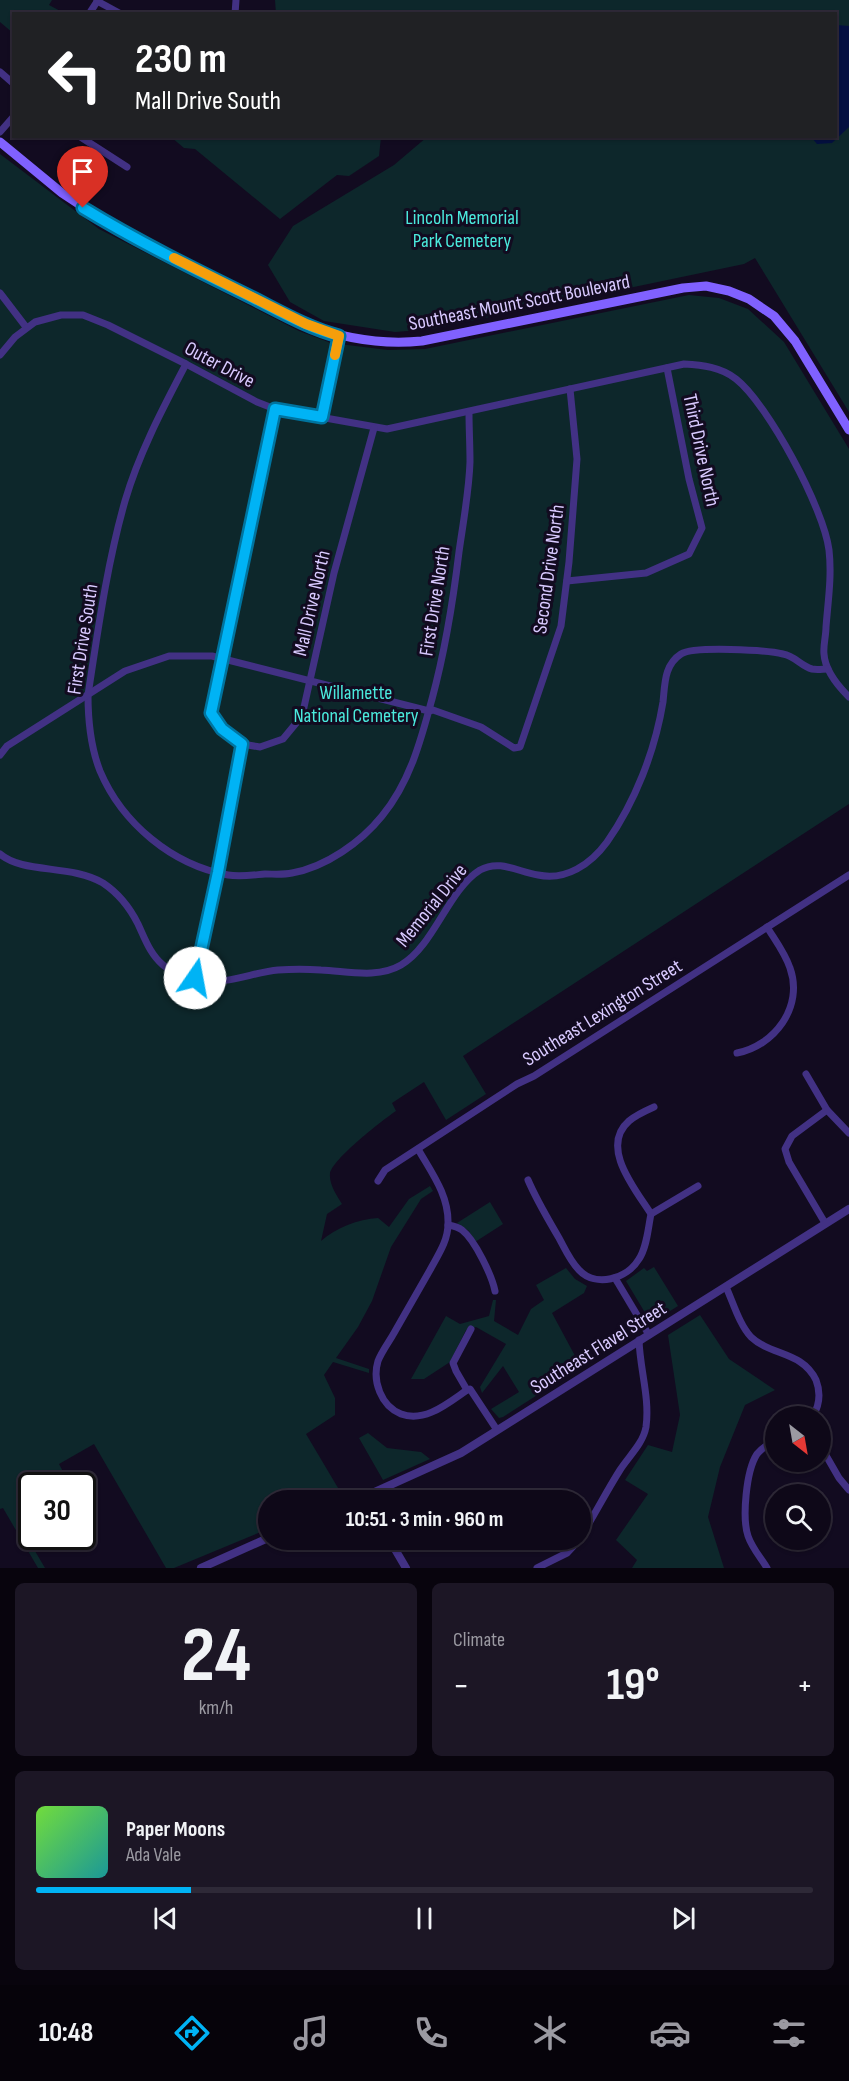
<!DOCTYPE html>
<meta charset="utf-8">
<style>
body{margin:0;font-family:"Sofia Sans Condensed",sans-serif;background:#1c1625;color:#f1f3f6;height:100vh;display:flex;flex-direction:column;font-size:22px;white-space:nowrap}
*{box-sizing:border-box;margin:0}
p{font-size:20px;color:#9b9aa2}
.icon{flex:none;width:33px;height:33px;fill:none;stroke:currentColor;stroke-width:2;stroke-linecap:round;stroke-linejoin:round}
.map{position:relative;height:1568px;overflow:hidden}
.panel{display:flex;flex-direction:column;gap:15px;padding:15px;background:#08040d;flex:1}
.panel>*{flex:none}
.guide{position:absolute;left:12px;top:12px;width:825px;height:126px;border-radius:0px;box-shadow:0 2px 4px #0004,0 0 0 2px #2e2937;background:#202124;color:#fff;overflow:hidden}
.needle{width:39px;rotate:149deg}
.controls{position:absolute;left:765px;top:1406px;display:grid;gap:12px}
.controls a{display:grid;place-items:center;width:66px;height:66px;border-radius:50%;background:#0e0818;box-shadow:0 2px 4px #0004,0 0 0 2px #2e2937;font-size:30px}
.speed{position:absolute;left:18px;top:1472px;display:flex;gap:12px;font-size:30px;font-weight:700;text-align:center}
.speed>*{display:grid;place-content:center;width:78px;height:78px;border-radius:50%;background:#0e0818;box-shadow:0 2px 4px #0004,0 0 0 2px #2e2937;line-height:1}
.speed .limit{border:3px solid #111;border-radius:9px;background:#fff;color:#111}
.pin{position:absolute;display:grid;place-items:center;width:51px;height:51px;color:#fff;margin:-62px -26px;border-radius:50% 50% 50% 0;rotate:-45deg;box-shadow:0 0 6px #0007}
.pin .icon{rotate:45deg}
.me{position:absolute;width:66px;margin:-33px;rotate:12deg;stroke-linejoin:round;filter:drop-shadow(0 0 4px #0008)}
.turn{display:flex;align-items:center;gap:21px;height:126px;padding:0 24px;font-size:27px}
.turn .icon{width:78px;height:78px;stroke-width:2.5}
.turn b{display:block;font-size:42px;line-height:51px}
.big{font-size:45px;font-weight:700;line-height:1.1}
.panel .card{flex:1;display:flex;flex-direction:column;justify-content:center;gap:9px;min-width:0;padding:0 21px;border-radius:9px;background:#1c1625}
.panel .dial{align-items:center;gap:0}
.dial b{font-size:78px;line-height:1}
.song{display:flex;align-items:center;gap:18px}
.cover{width:72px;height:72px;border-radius:9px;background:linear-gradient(135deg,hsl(100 70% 55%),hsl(180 70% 35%))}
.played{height:6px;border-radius:3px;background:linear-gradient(90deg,#00b3f5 20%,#2e2937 20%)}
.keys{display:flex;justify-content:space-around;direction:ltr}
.heat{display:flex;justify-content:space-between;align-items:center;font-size:33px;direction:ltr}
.panel .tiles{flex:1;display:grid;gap:15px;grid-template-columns:1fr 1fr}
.card:last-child{grid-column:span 2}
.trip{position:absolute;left:258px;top:1490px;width:333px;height:60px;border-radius:30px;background:#0e0818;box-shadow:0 2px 4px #0004,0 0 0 2px #2e2937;font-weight:700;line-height:60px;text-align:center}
.tabs{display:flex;height:96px;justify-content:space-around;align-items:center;background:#06030a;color:#9b9aa2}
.tabs .icon{width:42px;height:42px}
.tabs .current{color:#00b3f5}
.tabs b{font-size:27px;color:#f1f3f6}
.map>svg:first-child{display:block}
.green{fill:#0d272b}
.water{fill:#041040}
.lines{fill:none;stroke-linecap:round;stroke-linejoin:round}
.minor{stroke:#423184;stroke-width:7}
.tertiary{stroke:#423184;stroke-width:8}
.secondary{stroke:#8061ff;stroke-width:9}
.route-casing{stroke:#00749f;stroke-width:15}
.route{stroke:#00b3f5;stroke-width:10}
.slow{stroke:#f59e0b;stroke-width:10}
.labels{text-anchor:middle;stroke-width:6;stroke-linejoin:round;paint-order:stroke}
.park-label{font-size:20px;fill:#4beadd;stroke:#120b20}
.street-label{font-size:20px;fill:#d9caff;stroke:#120b20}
</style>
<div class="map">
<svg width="849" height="1568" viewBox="0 0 849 1568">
<rect width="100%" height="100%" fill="#120b20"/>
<g class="green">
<path d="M 0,0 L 52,0 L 49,5 L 64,13 L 14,14 L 13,33 L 0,22 Z"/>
<path d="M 275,0 L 849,0 L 849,412 L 755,258 L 744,264 L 432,329 L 395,332 L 324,321 L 290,302 L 268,265 L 293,226 L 394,165 L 427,137 L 836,136 L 836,14 L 276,14 Z"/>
<path d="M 171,137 L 381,137 L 379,156 L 349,176 L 337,175 L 280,219 L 195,149 L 184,148 Z"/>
<path d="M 0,154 L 99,229 L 299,331 L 331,343 L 388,350 L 425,349 L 689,295 L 719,298 L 748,309 L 784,342 L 849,449 L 849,804 L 463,1056 L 486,1094 L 446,1120 L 424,1082 L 392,1103 L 396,1111 C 384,1119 331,1160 330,1174 C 329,1184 337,1196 342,1204 L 327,1214 L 321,1241 C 336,1228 358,1219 378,1218 L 389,1227 L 409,1199 L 430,1186 L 433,1191 L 421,1199 L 391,1247 L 372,1301 L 358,1327 L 336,1358 L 369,1369 L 369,1373 L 333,1362 L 324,1375 L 335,1398 L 335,1415 L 306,1434 L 344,1498 L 338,1500 L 268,1500 L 268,1529 L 174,1568 L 166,1568 L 94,1444 L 59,1464 L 70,1485 L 32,1485 L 31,1523 L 22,1529 L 45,1568 L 38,1568 L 3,1508 L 0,1509 Z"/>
<path d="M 490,1202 L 503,1224 L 475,1242 L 469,1231 L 457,1223 Z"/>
<path d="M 654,1267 L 678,1306 L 654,1321 L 650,1321 L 626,1281 L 644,1268 L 647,1271 Z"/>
<path d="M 566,1268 L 575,1279 L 587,1286 L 584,1293 L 552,1313 L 581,1367 L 503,1417 L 499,1418 L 491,1409 L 519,1392 L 503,1366 L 482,1393 L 480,1387 L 506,1344 L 476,1327 L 466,1330 L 450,1362 L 424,1379 L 411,1379 L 446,1316 L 460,1324 L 489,1316 L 493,1300 L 496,1300 L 494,1321 L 518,1335 L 531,1309 L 544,1300 L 536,1285 Z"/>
<path d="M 700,1315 L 729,1359 L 775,1390 L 745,1405 L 720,1467 L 708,1517 L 724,1568 L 632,1568 L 637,1560 L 616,1540 L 648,1494 L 625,1480 L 648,1445 L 672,1452 L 680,1415 L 668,1335 Z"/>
<path d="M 368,1433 L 387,1448 L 421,1452 L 430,1459 L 383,1480 L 359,1438 Z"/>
</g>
<path class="water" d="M 836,25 L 849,26 L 849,127 L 832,143 L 817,144 L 811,137 L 836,136 Z"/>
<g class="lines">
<g class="minor">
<path d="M 97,1 L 121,14"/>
<path d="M 89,14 L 98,0"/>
<path d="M 235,14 L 236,0"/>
<path d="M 0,72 L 14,84"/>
<path d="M 0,132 L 14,116"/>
<path d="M 79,136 L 127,167"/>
<path d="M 0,293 L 26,327"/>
<path d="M 0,355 L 15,337 L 35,322 L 61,315 L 83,315 L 108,325 L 186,364 L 257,402 L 275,409 L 387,429 L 684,364 C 702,365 721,367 736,379 C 768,404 824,509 829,550 C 832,576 828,601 826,627 C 826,636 823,646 824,654 C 825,671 838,686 849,697"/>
<path d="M 186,364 C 163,408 139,453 125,501 C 107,564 98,630 88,695 C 88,718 91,748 100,771 C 122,823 172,865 228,875 C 240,877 253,875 265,874 C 274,874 283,875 292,873 C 326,867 361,842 382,816 C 410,782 421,740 432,699 C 445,651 453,602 459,552 C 463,523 469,492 470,462 C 470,445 469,429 469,412"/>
<path d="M 275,409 L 211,713 L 222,729 L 242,744 L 260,747 L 283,739 L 302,716 L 334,573 L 374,428"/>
<path d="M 322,418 L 340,335"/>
<path d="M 567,581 L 646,573 L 689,554 L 702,528 L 689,479 L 667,368"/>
<path d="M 0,755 L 7,746 L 125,671 L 169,656 L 212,656 L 429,711 L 433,710 L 481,727 L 514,748 L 520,747 L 561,626 L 569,562 L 577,459 L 570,389"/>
<path d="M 0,854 C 23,874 71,864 103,883 C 118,893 130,908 138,924 C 145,939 150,954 163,965 C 175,975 193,979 208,981 C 232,983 255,972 278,970 C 292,969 307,969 321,970 C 347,971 377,979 401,965 C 434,946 448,890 480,870 C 500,859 518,872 538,875 C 566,881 591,864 607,842 C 635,802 655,751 663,702 C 665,684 664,665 681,654 C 694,646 767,650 783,654 C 795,656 801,666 812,669 C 817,670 823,669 828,669"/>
<path d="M 195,978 L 218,872 L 242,744"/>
<path d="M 737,1053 C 774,1046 804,1007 790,968 C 785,953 775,940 767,927"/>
<path d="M 806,1074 L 827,1110 L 849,1133"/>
<path d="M 418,1149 C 431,1172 449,1195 448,1224 C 448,1241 438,1255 430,1270 C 418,1291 406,1312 394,1333 C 389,1342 382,1351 378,1361 C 372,1381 381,1406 401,1414 C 425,1423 448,1403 467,1390 L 470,1389 L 497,1430"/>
<path d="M 528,1180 C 537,1201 548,1219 559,1238 C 565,1249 570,1261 579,1270 C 596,1288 627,1279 639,1259 C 647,1247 648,1228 651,1214 C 636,1190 599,1147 629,1121 C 636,1115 645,1111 654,1107"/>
<path d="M 378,1181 L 385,1170 L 517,1084 L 534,1076 L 849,875"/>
<path d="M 651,1214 L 698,1186"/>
<path d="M 825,1223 L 789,1162 L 785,1149 L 792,1136 L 827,1110"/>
<path d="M 448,1225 C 454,1226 458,1227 462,1230 C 475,1240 492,1276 495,1291"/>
<path d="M 615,1278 L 649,1335"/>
<path d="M 726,1287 C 733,1302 739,1324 751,1337 C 771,1356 802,1351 816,1380 C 821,1393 820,1404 813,1416"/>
<path d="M 467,1390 L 456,1371 L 453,1363 L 471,1329"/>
<path d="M 820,1445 L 839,1478 L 849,1490"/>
<path d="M 580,1538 C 594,1516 606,1492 620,1470 C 628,1457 643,1444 646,1427 C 650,1398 640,1370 639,1340"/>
<path d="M 537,1568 L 567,1553 L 580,1539"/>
<path d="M 767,1568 C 761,1558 752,1548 748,1536 C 742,1518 746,1471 757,1454 C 762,1448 768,1444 776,1440"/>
</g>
<g class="tertiary">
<path d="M 357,1500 L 461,1453 L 849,1209"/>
<path d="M 389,1539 L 406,1568"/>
<path d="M 201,1568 L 268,1538"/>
</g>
<path class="secondary" d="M 0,142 L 62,193 L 103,220 L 134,238 L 306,324 C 344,339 381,345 422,341 L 683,288 L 706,286 L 729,291 L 749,299 L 774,316 L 795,341 L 849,430"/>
</g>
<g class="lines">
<g class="route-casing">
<path id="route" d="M 83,208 C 137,241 194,269 251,297 C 279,311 308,328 339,336 L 322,417 L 275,409 L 211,713 L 222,729 L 242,744 L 218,872 L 195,978"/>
</g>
<use href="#route" class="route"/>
<path class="slow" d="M 174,258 L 306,324 L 339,336 L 335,355"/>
</g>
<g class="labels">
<g class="park-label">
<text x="462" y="224">Lincoln Memorial<tspan x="462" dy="23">Park Cemetery</tspan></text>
<text x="356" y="699">Willamette<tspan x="356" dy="23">National Cemetery</tspan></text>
</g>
<g class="street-label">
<text transform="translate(519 302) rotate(-11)" y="7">Southeast Mount Scott Boulevard</text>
<text transform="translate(220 364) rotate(28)" y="7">Outer Drive</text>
<text transform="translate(702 450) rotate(78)" y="7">Third Drive North</text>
<text transform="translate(548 569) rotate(-82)" y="7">Second Drive North</text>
<text transform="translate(434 601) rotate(-81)" y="7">First Drive North</text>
<text transform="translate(311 603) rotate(-77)" y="7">Mall Drive North</text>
<text transform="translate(82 639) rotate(-81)" y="7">First Drive South</text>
<text transform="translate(431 905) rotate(-51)" y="7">Memorial Drive</text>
<text transform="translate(602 1012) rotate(-32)" y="7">Southeast Lexington Street</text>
<text transform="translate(598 1347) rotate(-32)" y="7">Southeast Flavel Street</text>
</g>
</g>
</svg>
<div class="controls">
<a><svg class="needle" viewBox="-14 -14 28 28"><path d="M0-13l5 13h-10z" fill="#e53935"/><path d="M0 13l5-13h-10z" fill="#9b9aa2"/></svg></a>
<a><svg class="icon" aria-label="search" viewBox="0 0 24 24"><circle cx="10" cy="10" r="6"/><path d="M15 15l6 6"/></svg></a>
</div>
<div class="speed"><div class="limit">30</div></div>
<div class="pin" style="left:83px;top:208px;background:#d93025"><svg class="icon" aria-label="arrive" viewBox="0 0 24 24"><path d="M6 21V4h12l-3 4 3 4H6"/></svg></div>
<svg class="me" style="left:195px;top:978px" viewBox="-20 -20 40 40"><circle r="19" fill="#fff"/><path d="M0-13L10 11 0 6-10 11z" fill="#00b3f5"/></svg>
<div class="trip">10:51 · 3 min · 960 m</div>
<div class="guide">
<div class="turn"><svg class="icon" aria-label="left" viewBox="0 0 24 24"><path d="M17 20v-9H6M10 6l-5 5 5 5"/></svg><div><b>230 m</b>Mall Drive South</div></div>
</div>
</div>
<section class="panel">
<div class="tiles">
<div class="card dial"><b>24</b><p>km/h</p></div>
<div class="card"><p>Climate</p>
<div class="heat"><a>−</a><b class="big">19°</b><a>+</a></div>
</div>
<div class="card">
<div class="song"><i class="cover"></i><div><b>Paper Moons</b><p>Ada Vale</p></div></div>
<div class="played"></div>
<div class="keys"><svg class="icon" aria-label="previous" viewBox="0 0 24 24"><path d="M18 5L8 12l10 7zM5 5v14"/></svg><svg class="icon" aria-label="pause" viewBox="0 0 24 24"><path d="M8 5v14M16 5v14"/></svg><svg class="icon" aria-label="next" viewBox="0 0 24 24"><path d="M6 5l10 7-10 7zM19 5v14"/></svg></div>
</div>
</div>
</section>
<nav class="tabs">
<b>10:48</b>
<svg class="icon current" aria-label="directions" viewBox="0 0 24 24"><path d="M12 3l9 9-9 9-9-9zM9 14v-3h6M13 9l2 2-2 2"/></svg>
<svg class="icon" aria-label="music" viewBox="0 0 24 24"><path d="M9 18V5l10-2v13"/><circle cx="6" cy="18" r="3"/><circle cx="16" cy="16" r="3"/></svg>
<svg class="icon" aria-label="phone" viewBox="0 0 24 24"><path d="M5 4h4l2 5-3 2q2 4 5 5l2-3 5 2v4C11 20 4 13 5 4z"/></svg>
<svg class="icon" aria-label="climate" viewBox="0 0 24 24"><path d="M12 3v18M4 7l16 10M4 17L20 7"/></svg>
<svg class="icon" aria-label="car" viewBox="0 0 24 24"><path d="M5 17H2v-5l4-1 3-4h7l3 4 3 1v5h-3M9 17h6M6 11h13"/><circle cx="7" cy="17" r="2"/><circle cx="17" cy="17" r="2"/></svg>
<svg class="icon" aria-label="filters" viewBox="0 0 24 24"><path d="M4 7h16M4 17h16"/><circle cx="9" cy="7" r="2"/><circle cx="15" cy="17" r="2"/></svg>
</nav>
